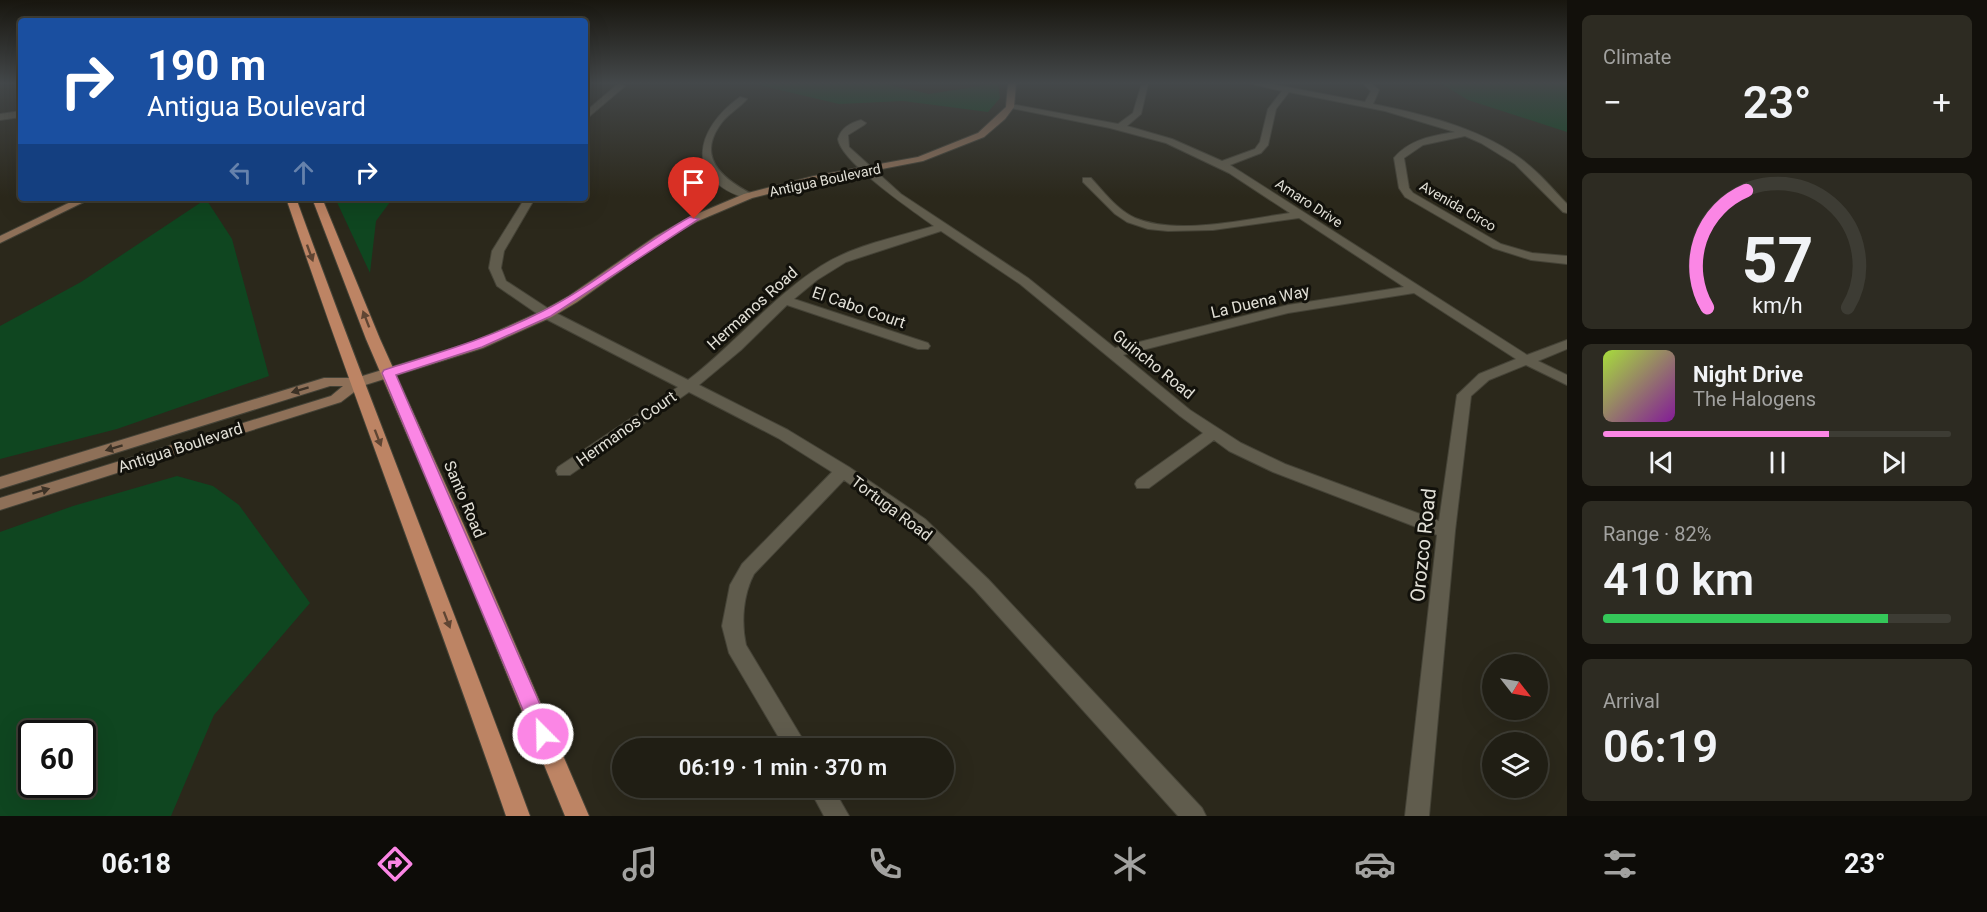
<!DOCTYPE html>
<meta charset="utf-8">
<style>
body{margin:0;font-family:Roboto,sans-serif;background:#2d2b22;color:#f1f3f6;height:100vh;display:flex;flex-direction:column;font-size:22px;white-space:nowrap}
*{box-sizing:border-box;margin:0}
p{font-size:20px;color:#a2a2a0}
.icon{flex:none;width:33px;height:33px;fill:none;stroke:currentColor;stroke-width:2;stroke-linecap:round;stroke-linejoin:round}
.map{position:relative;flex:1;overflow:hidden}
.panel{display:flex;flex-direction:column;gap:15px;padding:15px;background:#12100b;width:420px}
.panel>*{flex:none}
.guide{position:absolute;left:18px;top:18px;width:570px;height:183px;border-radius:6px;box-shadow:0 6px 24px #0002,0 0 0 2px #3d3c34;background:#1a4fa0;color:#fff;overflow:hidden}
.needle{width:39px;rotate:121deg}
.fabs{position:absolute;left:1482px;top:654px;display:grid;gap:12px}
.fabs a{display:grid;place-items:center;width:66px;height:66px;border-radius:50%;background:#201e14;box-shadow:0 6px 24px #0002,0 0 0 2px #3d3c34;font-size:30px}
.speed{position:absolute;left:18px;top:720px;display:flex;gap:12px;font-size:30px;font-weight:700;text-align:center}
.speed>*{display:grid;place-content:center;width:78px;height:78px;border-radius:50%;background:#201e14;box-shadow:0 6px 24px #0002,0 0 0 2px #3d3c34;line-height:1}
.speed .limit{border:3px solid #111;border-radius:9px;background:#fff;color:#111}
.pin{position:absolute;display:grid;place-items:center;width:51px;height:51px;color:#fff;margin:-62px -26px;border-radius:50% 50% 50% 0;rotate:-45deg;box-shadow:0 0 6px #0007}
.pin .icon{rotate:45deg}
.me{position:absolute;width:66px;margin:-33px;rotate:337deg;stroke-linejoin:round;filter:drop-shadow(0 0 4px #0008)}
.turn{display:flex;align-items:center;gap:21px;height:126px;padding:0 30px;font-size:27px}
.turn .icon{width:78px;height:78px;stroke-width:2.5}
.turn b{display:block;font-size:42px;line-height:51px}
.lanes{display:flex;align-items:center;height:57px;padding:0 30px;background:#0003;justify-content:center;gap:30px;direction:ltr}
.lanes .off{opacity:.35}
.big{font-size:45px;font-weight:600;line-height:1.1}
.panel .widget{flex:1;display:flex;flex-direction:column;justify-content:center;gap:9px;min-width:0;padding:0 21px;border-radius:9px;background:#2d2b22}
.panel .dial{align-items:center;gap:0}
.dial svg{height:156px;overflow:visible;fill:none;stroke:#3d3c34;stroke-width:7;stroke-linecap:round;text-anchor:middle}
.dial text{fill:#f1f3f6;stroke:none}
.song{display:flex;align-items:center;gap:18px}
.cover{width:72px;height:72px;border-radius:9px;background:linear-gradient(135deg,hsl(80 70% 55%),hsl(290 70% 35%))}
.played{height:6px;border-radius:3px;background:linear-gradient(90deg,#fb86e5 65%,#3d3c34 65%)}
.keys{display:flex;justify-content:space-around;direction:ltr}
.heat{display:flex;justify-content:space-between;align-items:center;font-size:33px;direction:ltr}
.charge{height:9px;border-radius:4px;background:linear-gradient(90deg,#34c759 82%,#3d3c34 0)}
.trip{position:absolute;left:612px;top:738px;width:342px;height:60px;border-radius:30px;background:#201e14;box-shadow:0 6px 24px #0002,0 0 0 2px #3d3c34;font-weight:600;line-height:60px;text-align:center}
.tabs{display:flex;height:96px;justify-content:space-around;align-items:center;background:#0d0c08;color:#a2a2a0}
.tabs .icon{width:42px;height:42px}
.tabs .current{color:#fb86e5}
.tabs b{font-size:27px;color:#f1f3f6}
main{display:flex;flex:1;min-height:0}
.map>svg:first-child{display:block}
.green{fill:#0f4620;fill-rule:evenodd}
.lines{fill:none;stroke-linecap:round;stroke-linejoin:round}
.street-casing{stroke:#454337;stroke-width:2}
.secondary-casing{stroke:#454337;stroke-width:2}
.primary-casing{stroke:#454337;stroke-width:2}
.street{fill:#605c4d;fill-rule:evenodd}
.secondary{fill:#8e7058;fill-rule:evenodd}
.primary{fill:#bd8464;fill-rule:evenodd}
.oneway{fill:#5f4533}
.oneway2{fill:#3d3226}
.route{fill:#fb86e5;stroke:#a35795;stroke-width:1.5}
.labels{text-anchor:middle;stroke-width:6;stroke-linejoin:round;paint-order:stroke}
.far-street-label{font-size:14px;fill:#e2e0d7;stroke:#12110b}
.street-label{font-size:16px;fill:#e2e0d7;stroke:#12110b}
.near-street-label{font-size:20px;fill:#e2e0d7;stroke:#12110b}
</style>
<main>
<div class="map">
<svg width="1567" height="816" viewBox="0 0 1567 816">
<rect width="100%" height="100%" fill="#2b281b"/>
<g class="green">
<path d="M 751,83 L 881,83 L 929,94 L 998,83 L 1000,98 L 988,112 L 903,101 L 839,104 Z"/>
<path d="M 1440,83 L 1567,83 L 1567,132 L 1468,100 Z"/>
<path d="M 335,198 L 393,198 L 376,221 L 370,273 Z"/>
<path d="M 206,199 L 232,239 L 269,376 L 117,429 L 0,459 L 0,326 L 81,282 Z"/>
<path d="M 177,476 L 213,486 L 239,505 L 310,603 L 214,715 L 171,816 L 0,816 L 0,532 L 73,506 ZM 32,734 L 82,734 L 82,784 L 32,784 Z"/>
</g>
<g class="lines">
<g class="street-casing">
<g id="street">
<path d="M 1248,83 L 1266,83 L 1365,102 L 1371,91 L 1362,83 L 1371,83 L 1379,90 L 1373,104 C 1422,114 1476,127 1517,156 C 1536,169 1551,187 1567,204 L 1567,213 L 1563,212 L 1515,164 L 1481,143 L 1465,136 L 1423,145 L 1404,158 L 1409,188 L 1413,193 L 1501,244 L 1532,253 L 1567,256 L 1567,264 L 1531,260 L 1493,248 L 1405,197 L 1399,188 L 1394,158 C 1410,139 1432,136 1455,132 L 1385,111 L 1289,92 L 1276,109 L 1268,145 L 1261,153 L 1230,165 L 1527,355 L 1567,340 L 1567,349 L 1538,361 L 1567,375 L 1567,385 L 1526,365 L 1489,380 L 1471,396 L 1455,531 L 1429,816 L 1405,816 L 1437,535 L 1273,472 L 1229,451 L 1214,440 L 1149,488 L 1137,488 L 1135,484 L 1137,480 L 1203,433 L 1180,416 L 1020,284 L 941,231 L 846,262 L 817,280 L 794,299 L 928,343 L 930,346 L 928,349 L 918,349 L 787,305 L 741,350 L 699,385 L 788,430 L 849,467 L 925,519 L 988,579 L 1202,808 L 1206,816 L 1178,816 L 974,589 L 913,529 L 844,480 L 754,574 C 743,595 741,622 746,645 L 808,748 L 785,748 L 729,653 L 722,626 L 730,585 L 742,564 L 832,472 L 778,438 L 689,392 L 570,475 L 558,475 L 556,471 L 558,467 L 678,387 L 542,317 L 497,286 L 489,268 L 492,251 L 525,198 L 535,198 L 504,251 L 501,268 L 506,281 L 552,311 L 688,380 C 734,345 772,297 821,266 C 854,245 897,237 934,226 C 913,211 841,162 838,139 C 841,128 850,123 861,120 L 866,123 L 864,125 L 848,135 L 849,147 L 901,194 L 1028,278 L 1115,348 L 1288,305 L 1404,287 L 1299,218 L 1213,230 L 1168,231 L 1148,229 L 1127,222 L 1115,214 L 1083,182 L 1083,178 L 1091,178 C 1104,192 1117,210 1135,218 C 1178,236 1246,219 1290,213 L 1229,173 L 1166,143 L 1110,128 L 1006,107 L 1010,104 L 1118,124 L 1133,113 L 1141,86 L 1148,84 L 1141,114 L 1127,126 L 1172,139 L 1222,161 L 1255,149 L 1260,142 L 1268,109 L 1282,91 ZM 1414,293 L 1516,359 L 1479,374 L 1457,395 L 1439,521 L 1285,464 L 1241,443 L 1190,410 L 1123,355 L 1288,313 Z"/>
<path d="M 618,84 L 625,86 L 585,120 L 585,112 Z"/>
<path d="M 740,97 L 747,99 C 740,107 730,113 723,121 C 695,156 721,178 752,194 L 752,198 L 748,199 C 684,180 694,130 740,97 Z"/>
<path d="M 21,111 L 21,117 L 0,120 L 0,114 Z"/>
<path d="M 809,788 L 833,788 L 849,816 L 824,816 Z"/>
</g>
</g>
<g class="secondary-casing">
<g id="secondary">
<path d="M 1008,83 L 1016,83 L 1014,107 L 1005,119 L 984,137 L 923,161 L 815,182 L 752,198 L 698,221 L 664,240 L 577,302 L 552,317 L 483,348 L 362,386 L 341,402 L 0,510 L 0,498 L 331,396 L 343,386 L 330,386 L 0,489 L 0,477 L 324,378 L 356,378 L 473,342 L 542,311 L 569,296 L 656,236 L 690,217 L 744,194 L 814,176 L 918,157 L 978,133 L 1006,107 Z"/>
<path d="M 79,198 L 92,198 L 0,243 L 0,236 Z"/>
</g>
</g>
<g class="primary-casing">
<g id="primary">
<path d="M 286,198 L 296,198 C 371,405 454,609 530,816 L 506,816 C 435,609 356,405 286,198 Z"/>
<path d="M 312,198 L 322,198 L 380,339 L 466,530 L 589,816 L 565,816 L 448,530 L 366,339 Z"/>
</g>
</g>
<use href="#street" class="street"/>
<use href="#secondary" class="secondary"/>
<use href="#primary" class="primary"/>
</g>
<defs><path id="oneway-solid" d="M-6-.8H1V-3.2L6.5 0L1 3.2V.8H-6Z" transform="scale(1.5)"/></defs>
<g class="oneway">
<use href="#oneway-solid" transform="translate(310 253) rotate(70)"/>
<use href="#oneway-solid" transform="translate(366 319) rotate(-111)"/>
<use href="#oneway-solid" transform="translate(378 438) rotate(69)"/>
<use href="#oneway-solid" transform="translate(447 620) rotate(69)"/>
</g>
<g class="oneway2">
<use href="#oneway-solid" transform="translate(300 390) rotate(163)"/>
<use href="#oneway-solid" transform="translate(114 448) rotate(163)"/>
<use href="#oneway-solid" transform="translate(41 491) rotate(-17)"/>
</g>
<linearGradient id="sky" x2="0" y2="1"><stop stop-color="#18160f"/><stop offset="0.42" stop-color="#44484a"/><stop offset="1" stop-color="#44484a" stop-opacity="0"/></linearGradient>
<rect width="1567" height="197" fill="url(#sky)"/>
<path class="route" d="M 690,217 L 699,219 L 551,316 L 482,347 L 396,375 L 553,734 L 550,740 L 543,743 L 536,740 L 533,734 L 382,373 L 384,370 C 438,353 493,337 543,311 C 595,285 639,245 690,217 Z"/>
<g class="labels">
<g class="far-street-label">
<text transform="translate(825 180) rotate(-12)" y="5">Antigua Boulevard</text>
<text transform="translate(1309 203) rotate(33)" y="5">Amaro Drive</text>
<text transform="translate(1458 206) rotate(30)" y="5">Avenida Circo</text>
</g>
<g class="street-label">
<text transform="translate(1260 301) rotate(-13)" y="6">La Duena Way</text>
<text transform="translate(859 307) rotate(19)" y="6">El Cabo Court</text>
<text transform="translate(752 308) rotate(-42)" y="6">Hermanos Road</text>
<text transform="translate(1154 364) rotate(39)" y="6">Guincho Road</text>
<text transform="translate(626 428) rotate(-35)" y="6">Hermanos Court</text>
<text transform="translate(180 447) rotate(-18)" y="6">Antigua Boulevard</text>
<text transform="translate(465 499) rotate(67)" y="6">Santo Road</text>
<text transform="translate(892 508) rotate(37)" y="6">Tortuga Road</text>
</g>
<g class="near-street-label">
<text transform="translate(1423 545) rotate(-84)" y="7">Orozco Road</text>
</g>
</g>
</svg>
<div class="fabs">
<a><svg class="needle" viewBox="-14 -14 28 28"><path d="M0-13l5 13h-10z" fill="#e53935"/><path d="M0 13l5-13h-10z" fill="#a2a2a0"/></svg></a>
<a><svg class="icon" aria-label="layers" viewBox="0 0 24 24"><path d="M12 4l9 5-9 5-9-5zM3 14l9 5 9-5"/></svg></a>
</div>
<div class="speed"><div class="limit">60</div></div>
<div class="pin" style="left:694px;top:219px;background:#d93025"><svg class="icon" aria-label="arrive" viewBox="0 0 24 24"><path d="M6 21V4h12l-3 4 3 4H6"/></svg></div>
<svg class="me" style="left:543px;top:734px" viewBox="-20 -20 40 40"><circle r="17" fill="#fb86e5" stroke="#fff" stroke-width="3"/><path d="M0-11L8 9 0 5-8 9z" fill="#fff"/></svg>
<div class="trip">06:19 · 1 min · 370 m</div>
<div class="guide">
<div class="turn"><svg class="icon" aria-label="right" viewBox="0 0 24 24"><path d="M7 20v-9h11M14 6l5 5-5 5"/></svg><div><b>190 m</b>Antigua Boulevard</div></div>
<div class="lanes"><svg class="icon off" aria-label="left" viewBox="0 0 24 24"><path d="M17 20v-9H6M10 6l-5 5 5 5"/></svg><svg class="icon off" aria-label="ahead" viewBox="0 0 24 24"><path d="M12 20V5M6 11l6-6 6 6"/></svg><svg class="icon" aria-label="right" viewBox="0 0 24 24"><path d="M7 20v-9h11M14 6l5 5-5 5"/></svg></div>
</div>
</div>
<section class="panel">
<div class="widget"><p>Climate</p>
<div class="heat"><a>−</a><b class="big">23°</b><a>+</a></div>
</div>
<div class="widget dial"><svg viewBox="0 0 100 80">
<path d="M14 69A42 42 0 1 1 86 69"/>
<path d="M14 69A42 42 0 0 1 34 9" stroke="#fb86e5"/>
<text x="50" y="56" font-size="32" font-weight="700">57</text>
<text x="50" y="72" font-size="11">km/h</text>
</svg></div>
<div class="widget">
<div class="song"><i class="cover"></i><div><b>Night Drive</b><p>The Halogens</p></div></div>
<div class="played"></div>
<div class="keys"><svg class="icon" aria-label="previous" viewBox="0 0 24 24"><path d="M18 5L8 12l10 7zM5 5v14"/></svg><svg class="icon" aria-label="pause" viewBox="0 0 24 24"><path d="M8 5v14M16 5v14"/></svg><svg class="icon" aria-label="next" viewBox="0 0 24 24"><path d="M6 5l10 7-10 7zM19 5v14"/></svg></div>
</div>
<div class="widget"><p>Range · 82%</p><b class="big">410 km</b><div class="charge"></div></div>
<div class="widget"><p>Arrival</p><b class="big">06:19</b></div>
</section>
</main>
<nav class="tabs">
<b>06:18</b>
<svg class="icon current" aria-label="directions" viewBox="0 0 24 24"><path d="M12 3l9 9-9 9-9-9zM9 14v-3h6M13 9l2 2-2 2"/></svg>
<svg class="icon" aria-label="music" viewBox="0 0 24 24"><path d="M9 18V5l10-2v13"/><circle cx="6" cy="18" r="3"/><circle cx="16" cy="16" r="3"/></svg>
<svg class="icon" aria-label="phone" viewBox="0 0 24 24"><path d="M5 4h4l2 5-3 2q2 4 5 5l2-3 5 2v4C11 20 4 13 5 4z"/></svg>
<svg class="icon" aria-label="climate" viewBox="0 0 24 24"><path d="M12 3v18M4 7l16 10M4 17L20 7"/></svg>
<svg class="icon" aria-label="car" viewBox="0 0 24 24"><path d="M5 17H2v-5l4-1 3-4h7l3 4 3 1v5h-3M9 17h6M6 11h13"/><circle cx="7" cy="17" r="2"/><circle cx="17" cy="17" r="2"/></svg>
<svg class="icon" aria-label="filters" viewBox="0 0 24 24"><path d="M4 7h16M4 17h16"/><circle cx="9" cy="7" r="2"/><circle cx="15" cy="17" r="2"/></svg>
<b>23°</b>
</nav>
